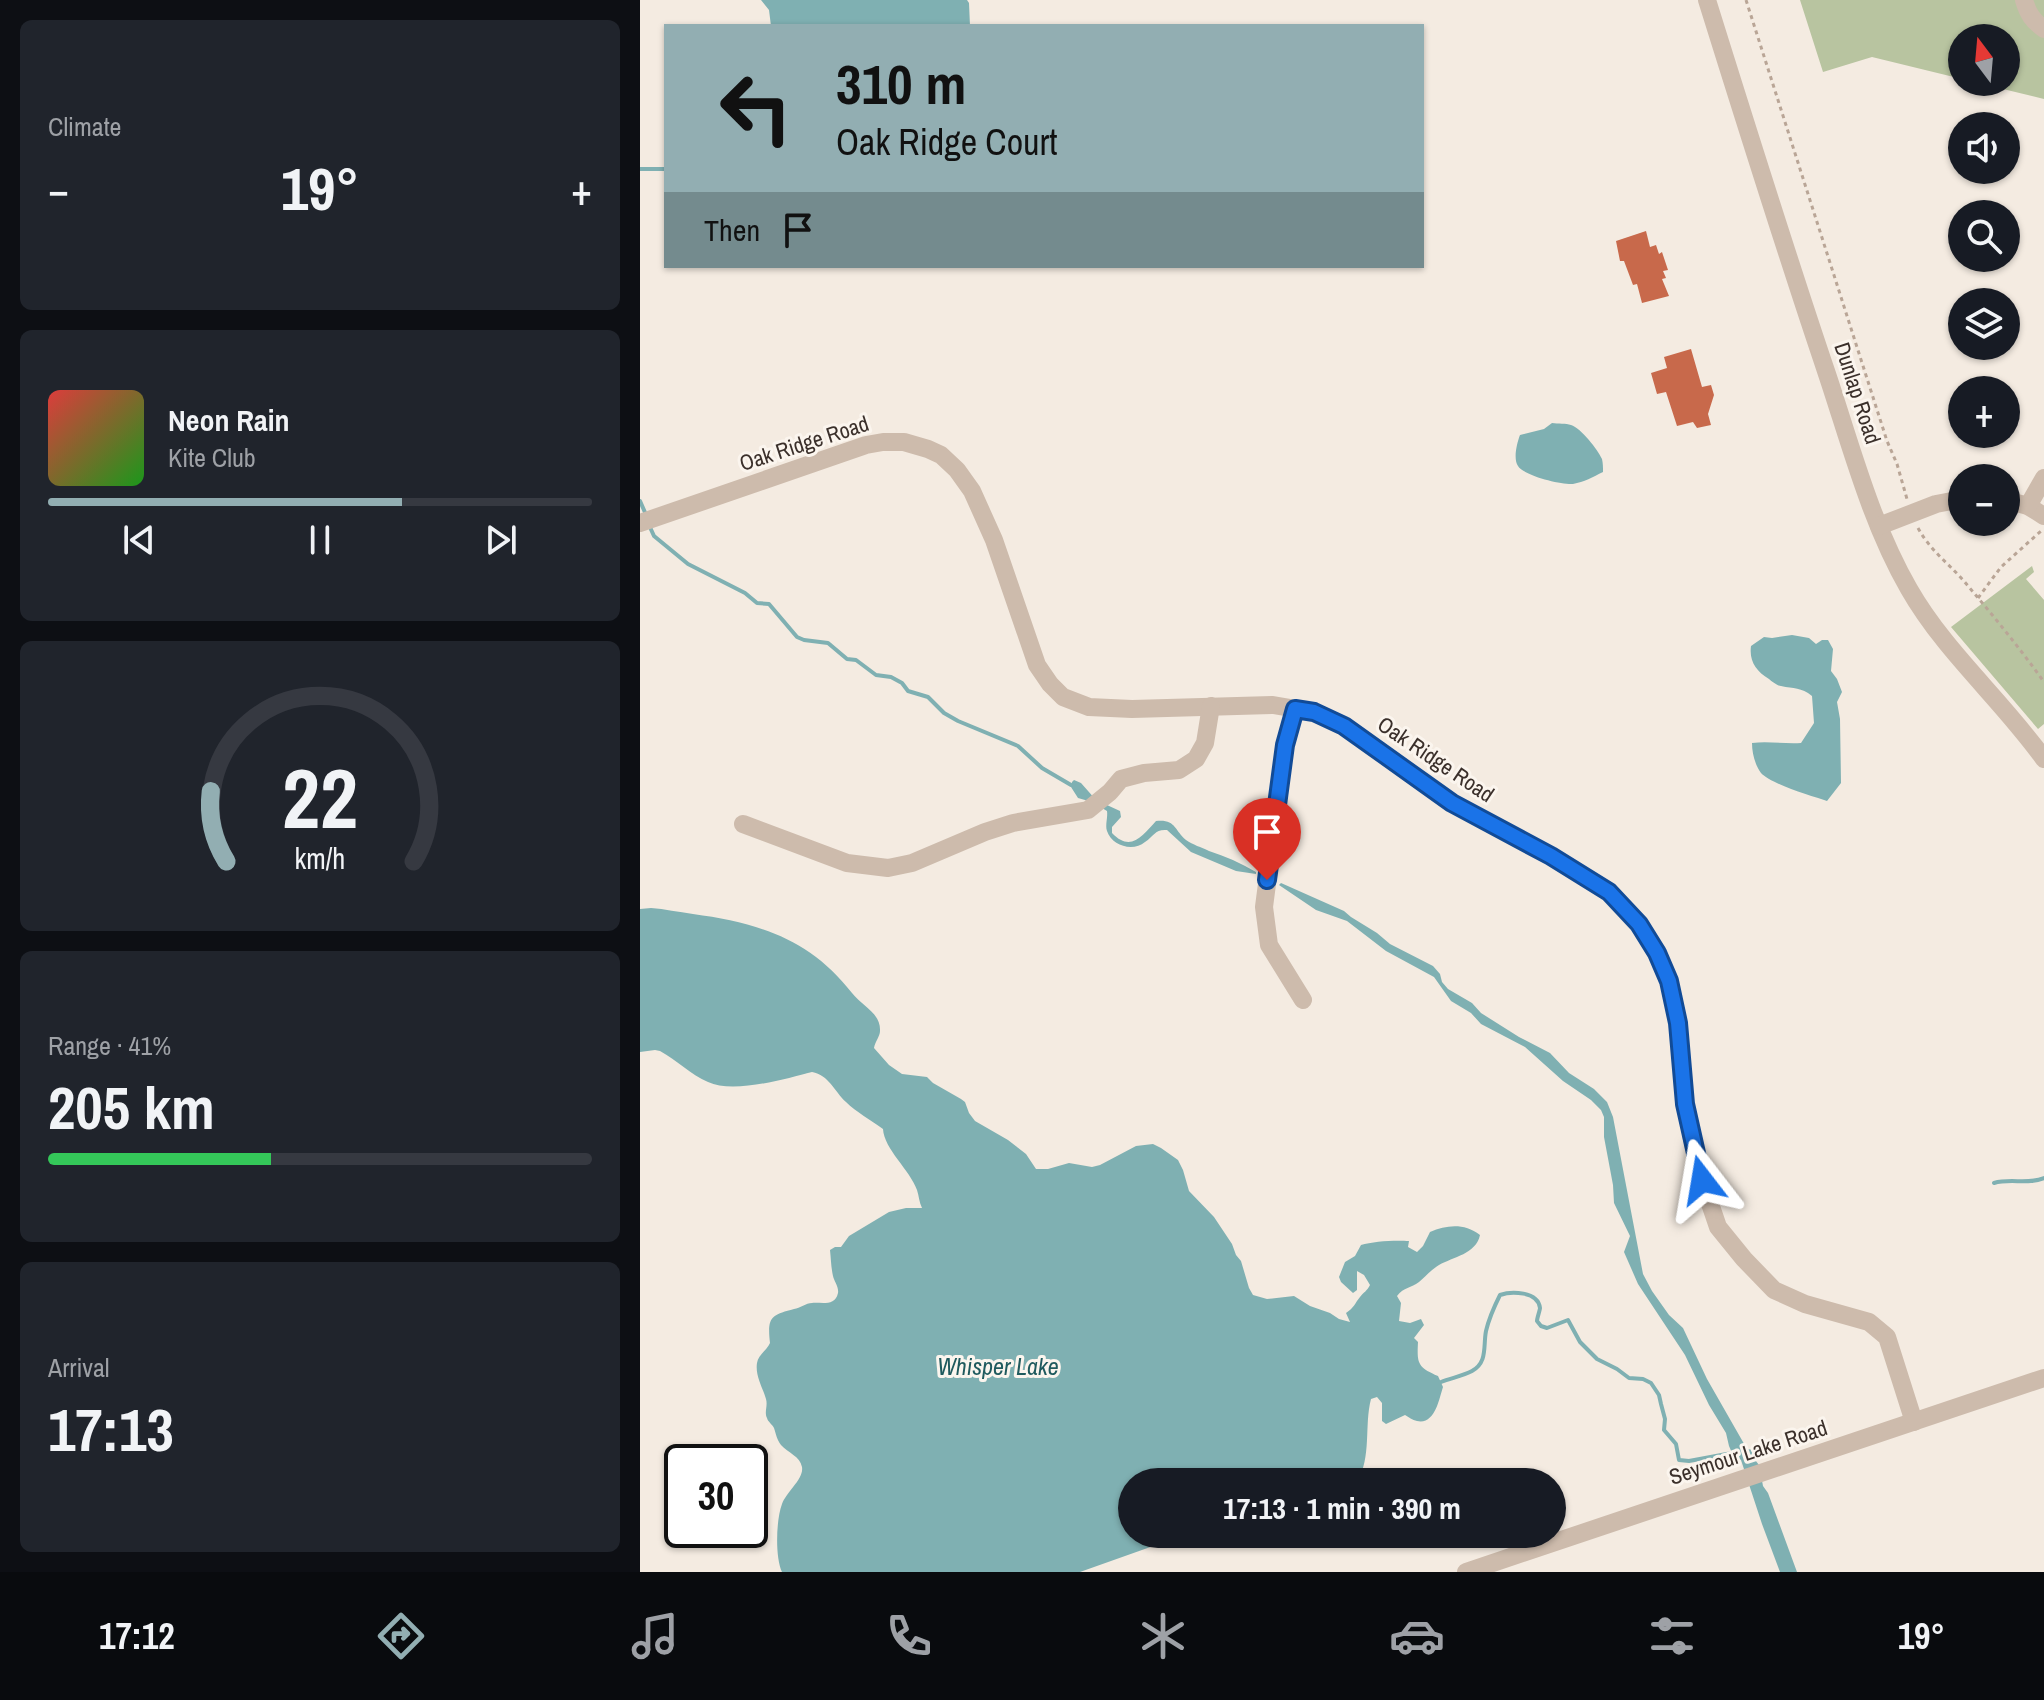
<!DOCTYPE html>
<meta charset="utf-8">
<style>
body{margin:0;font-family:"Archivo Narrow",sans-serif;background:#20242c;color:#f1f3f6;height:100vh;display:flex;flex-direction:column;font-size:30px;white-space:nowrap}
*{box-sizing:border-box;margin:0}
p{font-size:26px;color:#9ea1a6}
.icon{flex:none;width:44px;height:44px;fill:none;stroke:currentColor;stroke-width:2;stroke-linecap:round;stroke-linejoin:round}
.map{position:relative;flex:1;overflow:hidden}
.details{display:flex;flex-direction:column;gap:20px;padding:20px;background:#0d0f14;width:640px}
.details>*{flex:none}
.top-card{position:absolute;left:24px;top:24px;width:760px;height:244px;border-radius:0px;box-shadow:0 2px 6px #0004;background:#92aeb2;color:#111;overflow:hidden}
.needle{width:52px;rotate:344deg}
.tools{position:absolute;left:1308px;top:24px;display:grid;gap:16px}
.tools a{display:grid;place-items:center;width:72px;height:72px;border-radius:50%;background:#171b24;box-shadow:0 2px 6px #0004;font-size:40px}
.speed{position:absolute;left:24px;top:1444px;display:flex;gap:16px;font-size:40px;font-weight:700;text-align:center}
.speed>*{display:grid;place-content:center;width:104px;height:104px;border-radius:50%;background:#171b24;box-shadow:0 2px 6px #0004;line-height:1}
.speed .limit{border:4px solid #111;border-radius:12px;background:#fff;color:#111}
.pin{position:absolute;display:grid;place-items:center;width:68px;height:68px;color:#fff;margin:-82px -34px;border-radius:50% 50% 50% 0;rotate:-45deg;box-shadow:0 0 8px #0007}
.pin .icon{rotate:45deg}
.me{position:absolute;width:88px;margin:-44px;rotate:346deg;stroke-linejoin:round;filter:drop-shadow(0 0 6px #0008)}
.turn{display:flex;align-items:center;gap:28px;height:168px;padding:0 40px;font-size:36px}
.turn .icon{width:104px;height:104px;stroke-width:2.5}
.turn b{display:block;font-size:56px;line-height:68px}
.then{display:flex;align-items:center;height:76px;padding:0 40px;background:#0003;gap:16px;font-size:30px}
.big{font-size:60px;font-weight:700;line-height:1.1}
.details .widget{flex:1;display:flex;flex-direction:column;justify-content:center;gap:12px;min-width:0;padding:0 28px;border-radius:12px;background:#20242c}
.details .dial{align-items:center;gap:0}
.dial svg{height:208px;overflow:visible;fill:none;stroke:#363941;stroke-width:7;stroke-linecap:round;text-anchor:middle}
.dial text{fill:#f1f3f6;stroke:none}
.song{display:flex;align-items:center;gap:24px}
.cover{width:96px;height:96px;border-radius:12px;background:linear-gradient(135deg,hsl(0 70% 55%),hsl(120 70% 35%))}
.played{height:8px;border-radius:4px;background:linear-gradient(90deg,#92aeb2 65%,#363941 65%)}
.keys{display:flex;justify-content:space-around;direction:ltr}
.heat{display:flex;justify-content:space-between;align-items:center;font-size:44px;direction:ltr}
.charge{height:12px;border-radius:6px;background:linear-gradient(90deg,#34c759 41%,#363941 0)}
.trip{position:absolute;left:478px;top:1468px;width:448px;height:80px;border-radius:40px;background:#171b24;box-shadow:0 2px 6px #0004;font-weight:700;line-height:80px;text-align:center}
.menu{display:flex;height:128px;justify-content:space-around;align-items:center;background:#090b0e;color:#9ea1a6}
.menu .icon{width:56px;height:56px}
.menu .current{color:#92aeb2}
.menu b{font-size:36px;color:#f1f3f6}
main{display:flex;flex:1;min-height:0}
.map>svg:first-child{display:block}
.green{fill:#b8c4a0}
.water{fill:#7fb0b2}
.lines{fill:none;stroke-linecap:round;stroke-linejoin:round}
.stream{stroke:#7fb0b2;stroke-width:4}
.building{fill:#c8694b}
.path{stroke:#b9a596;stroke-width:3;stroke-dasharray:4 4;stroke-linecap:butt}
.minor{stroke:#cdbbac;stroke-width:18}
.route-casing{stroke:#114b97;stroke-width:20}
.route{stroke:#1a73e8;stroke-width:14}
.labels{text-anchor:middle;stroke-width:6;stroke-linejoin:round;paint-order:stroke}
.street-label{font-size:22px;fill:#3b302b;stroke:#fbf5ee}
.water-label{font-size:24px;font-style:italic;fill:#1f5a5e;stroke:#fbf5ee}
</style>
<main>
<section class="details">
<div class="widget"><p>Climate</p>
<div class="heat"><a>−</a><b class="big">19°</b><a>+</a></div>
</div>
<div class="widget">
<div class="song"><i class="cover"></i><div><b>Neon Rain</b><p>Kite Club</p></div></div>
<div class="played"></div>
<div class="keys"><svg class="icon" aria-label="previous" viewBox="0 0 24 24"><path d="M18 5L8 12l10 7zM5 5v14"/></svg><svg class="icon" aria-label="pause" viewBox="0 0 24 24"><path d="M8 5v14M16 5v14"/></svg><svg class="icon" aria-label="next" viewBox="0 0 24 24"><path d="M6 5l10 7-10 7zM19 5v14"/></svg></div>
</div>
<div class="widget dial"><svg viewBox="0 0 100 80">
<path d="M14 69A42 42 0 1 1 86 69"/>
<path d="M14 69A42 42 0 0 1 8 42" stroke="#92aeb2"/>
<text x="50" y="56" font-size="32" font-weight="700">22</text>
<text x="50" y="72" font-size="11">km/h</text>
</svg></div>
<div class="widget"><p>Range · 41%</p><b class="big">205 km</b><div class="charge"></div></div>
<div class="widget"><p>Arrival</p><b class="big">17:13</b></div>
</section>
<div class="map">
<svg width="1404" height="1572" viewBox="0 0 1404 1572">
<rect width="100%" height="100%" fill="#f4ebe1"/>
<g class="green">
<path d="M 1160,0 L 1404,0 L 1404,99 L 1334,82 L 1366,82 L 1366,38 L 1322,38 L 1322,79 L 1232,57 L 1183,72 Z"/>
<path d="M 1392,566 L 1394,572 L 1386,579 L 1404,600 L 1404,724 L 1398,729 L 1311,627 Z"/>
</g>
<g class="water">
<path d="M 121,0 L 327,0 L 329,3 L 330,26 L 131,26 L 129,10 Z"/>
<path d="M 912,423 C 918,424 926,423 931,425 C 941,428 958,450 962,459 C 963,463 963,468 963,472 C 953,477 944,482 933,484 C 922,485 884,476 878,466 C 873,459 877,443 880,435 L 904,429 Z"/>
<path d="M 1152,635 L 1169,638 L 1176,644 L 1182,640 L 1188,640 L 1193,649 L 1191,671 L 1197,679 L 1202,692 L 1197,702 L 1200,719 L 1201,783 L 1187,801 C 1172,796 1131,784 1121,773 C 1115,765 1112,753 1112,743 C 1128,741 1144,744 1161,743 L 1174,723 L 1172,696 C 1161,687 1154,689 1141,686 C 1138,686 1131,681 1129,679 C 1116,671 1109,661 1111,646 L 1124,637 L 1132,638 Z"/>
<path d="M 434,780 L 441,783 L 456,800 L 480,811 L 481,817 L 472,827 L 472,833 C 491,853 503,835 516,821 C 536,819 534,830 546,840 C 553,845 561,847 569,851 C 585,856 601,863 616,872 L 616,874 L 596,871 L 551,852 L 527,830 C 515,829 514,836 505,842 C 493,852 472,846 467,831 C 465,825 468,817 467,811 L 452,802 L 438,798 L 431,787 L 432,782 Z"/>
<path d="M 641,883 L 704,911 L 711,917 L 737,933 L 750,944 L 793,966 L 800,974 L 802,982 L 808,989 L 832,1003 L 841,1013 L 879,1037 L 910,1053 L 929,1073 L 954,1089 L 967,1102 L 973,1117 L 1003,1274 L 1012,1291 L 1029,1315 L 1043,1328 L 1067,1379 L 1107,1449 L 1114,1450 L 1115,1453 L 1112,1456 L 1119,1465 L 1123,1486 L 1128,1493 L 1157,1572 L 1140,1572 L 1122,1524 L 1101,1460 L 1092,1453 L 1089,1446 L 1086,1433 L 1069,1405 L 1045,1355 L 998,1284 L 984,1252 L 990,1236 L 974,1203 L 973,1185 L 964,1137 L 964,1117 L 961,1110 L 951,1100 L 923,1081 L 885,1047 L 841,1024 L 831,1013 L 811,1001 L 794,977 L 746,951 L 707,921 L 676,910 L 639,885 Z"/>
<path d="M 11,908 C 25,909 38,912 53,914 C 119,923 170,939 212,993 C 222,1006 241,1013 240,1031 C 240,1036 235,1042 234,1048 L 249,1065 L 262,1074 L 287,1077 L 293,1083 L 321,1099 L 325,1102 L 329,1113 L 335,1121 L 368,1140 L 386,1154 L 396,1169 L 408,1169 L 429,1163 L 452,1167 L 460,1165 L 496,1146 L 513,1144 L 521,1148 L 538,1160 L 543,1170 L 549,1191 L 574,1217 L 592,1244 L 596,1255 L 601,1261 L 609,1288 L 613,1295 L 627,1299 L 654,1296 L 670,1306 L 690,1313 L 699,1319 L 710,1322 L 706,1313 C 714,1308 715,1303 720,1297 C 724,1292 727,1291 730,1285 L 724,1275 L 717,1271 L 717,1290 L 713,1293 L 701,1282 L 699,1277 L 705,1262 L 715,1256 L 721,1245 C 733,1241 756,1240 769,1241 L 768,1247 L 777,1252 L 783,1246 L 790,1232 C 807,1225 824,1223 840,1235 C 836,1254 813,1257 799,1265 C 792,1269 785,1277 779,1282 C 771,1288 764,1287 757,1296 L 761,1303 L 759,1321 L 770,1323 L 781,1319 L 784,1325 L 774,1338 L 778,1342 C 777,1363 777,1367 798,1376 L 803,1387 C 799,1399 795,1425 777,1421 C 772,1420 769,1417 765,1415 L 746,1424 L 742,1421 L 742,1403 L 737,1397 L 731,1399 C 724,1426 732,1457 717,1482 L 492,1482 L 492,1534 L 547,1534 L 440,1572 L 142,1572 C 135,1557 136,1520 142,1504 C 146,1492 164,1479 162,1467 C 160,1456 148,1453 141,1445 C 137,1440 136,1434 134,1428 C 132,1424 128,1422 127,1418 C 124,1412 128,1406 126,1399 C 123,1388 115,1376 117,1363 C 118,1355 127,1350 130,1343 C 127,1317 131,1315 154,1309 C 160,1308 166,1303 172,1303 C 181,1302 195,1307 198,1293 C 199,1287 194,1281 193,1276 C 191,1267 191,1259 190,1250 L 195,1247 L 201,1247 L 209,1236 L 249,1212 L 266,1208 L 282,1208 C 279,1202 279,1196 277,1190 C 270,1170 244,1149 243,1129 C 231,1120 216,1112 206,1102 C 194,1091 189,1075 172,1072 C 145,1079 93,1094 68,1082 C 51,1075 37,1060 20,1051 L 15,1050 L 0,1052 L 0,909 Z"/>
</g>
<g class="lines">
<g class="stream">
<path d="M 0,169 L 26,169"/>
<path d="M 0,501 L 7,517"/>
<path d="M 9,525 L 14,536 L 48,564 L 105,593 L 117,603 L 129,604 L 157,637 L 164,640 L 188,643 L 207,659 L 216,660 L 236,675 L 251,677 L 262,683 L 268,691 L 288,697 L 304,713 L 318,721 L 378,746 L 402,768 L 431,785"/>
<path d="M 1354,1183 C 1371,1178 1388,1185 1404,1178"/>
<path d="M 801,1382 C 811,1378 823,1376 832,1371 C 848,1362 843,1346 846,1331 C 849,1318 854,1307 860,1295 C 871,1291 898,1291 900,1308 C 900,1310 897,1318 897,1321 L 901,1326 L 907,1328 L 928,1320 L 940,1342 L 957,1359 L 977,1369 L 989,1378 L 1003,1379 L 1011,1383 L 1019,1395 L 1021,1404 L 1025,1419 L 1024,1430 L 1036,1444 L 1039,1460 L 1049,1461 L 1092,1453"/>
</g>
</g>
<g class="building">
<path d="M 1006,231 L 1010,247 L 1016,245 L 1019,254 L 1022,252 L 1028,270 L 1023,271 L 1026,278 L 1022,279 L 1029,296 L 1002,303 L 997,284 L 993,285 L 984,261 L 980,261 L 976,241 Z"/>
<path d="M 1051,349 L 1062,387 L 1071,385 L 1074,395 L 1068,414 L 1071,425 L 1057,428 L 1053,422 L 1037,426 L 1026,392 L 1017,394 L 1011,373 L 1027,368 L 1024,357 Z"/>
</g>
<g class="lines">
<g class="path">
<path d="M 1106,0 L 1247,441 L 1257,464 L 1267,499"/>
<path d="M 1278,528 C 1290,550 1307,562 1323,580 C 1351,613 1379,647 1404,682"/>
<path d="M 1338,598 L 1361,567 L 1401,531"/>
</g>
<g class="minor">
<path d="M 1067,0 C 1106,125 1145,250 1187,374 C 1211,446 1231,523 1269,589 C 1305,652 1362,700 1404,759"/>
<path d="M 1384,0 C 1388,14 1393,21 1404,29"/>
<path d="M 1366,500 L 1388,506 L 1404,516"/>
<path d="M 1388,506 L 1404,478"/>
<path d="M 0,523 L 226,445 L 243,442 L 264,442 L 288,449 L 301,455 L 317,470 L 332,491 L 354,540 L 397,665 L 410,684 L 423,697 L 449,707 L 492,709 L 633,705 L 674,712 L 704,726 L 812,803 L 911,856 L 969,892 L 999,924 L 1017,953 L 1029,981 L 1038,1023 L 1045,1104 L 1053,1143 L 1062,1180 L 1078,1227 L 1104,1259 L 1134,1290 L 1165,1304 L 1229,1322 L 1247,1337 L 1274,1422"/>
<path d="M 1239,526 L 1296,504 L 1322,499"/>
<path d="M 655,709 L 645,745 L 624,907 L 629,945 L 663,1000"/>
<path d="M 103,824 L 207,863 L 248,868 L 272,863 L 345,832 L 373,823 L 448,810 L 470,792 L 481,779 L 504,773 L 539,770 L 556,759 L 565,743 L 571,706"/>
<path d="M 826,1572 L 1404,1378"/>
</g>
</g>
<g class="lines">
<g class="route-casing">
<path id="route" d="M 627,880 L 645,745 L 655,709 L 674,712 L 704,726 L 812,803 L 911,856 L 969,892 L 999,924 L 1017,953 L 1029,981 L 1038,1023 L 1045,1104 L 1062,1180"/>
</g>
<use href="#route" class="route"/>
</g>
<g class="labels">
<g class="street-label">
<text transform="translate(1218 393) rotate(72)" y="8">Dunlap Road</text>
<text transform="translate(164 443) rotate(-18)" y="8">Oak Ridge Road</text>
<text transform="translate(796 759) rotate(34)" y="8">Oak Ridge Road</text>
<text transform="translate(1108 1452) rotate(-18)" y="8">Seymour Lake Road</text>
</g>
<g class="water-label">
<text x="358" y="1375">Whisper Lake</text>
</g>
</g>
</svg>
<div class="tools">
<a><svg class="needle" viewBox="-14 -14 28 28"><path d="M0-13l5 13h-10z" fill="#e53935"/><path d="M0 13l5-13h-10z" fill="#9ea1a6"/></svg></a>
<a><svg class="icon" aria-label="sound" viewBox="0 0 24 24"><path d="M4 9h4l5-4v14l-5-4H4zM17 9q2 3 0 6"/></svg></a>
<a><svg class="icon" aria-label="search" viewBox="0 0 24 24"><circle cx="10" cy="10" r="6"/><path d="M15 15l6 6"/></svg></a>
<a><svg class="icon" aria-label="layers" viewBox="0 0 24 24"><path d="M12 4l9 5-9 5-9-5zM3 14l9 5 9-5"/></svg></a>
<a>+</a>
<a>−</a>
</div>
<div class="speed"><div class="limit">30</div></div>
<div class="pin" style="left:627px;top:880px;background:#d93025"><svg class="icon" aria-label="arrive" viewBox="0 0 24 24"><path d="M6 21V4h12l-3 4 3 4H6"/></svg></div>
<svg class="me" style="left:1062px;top:1180px" viewBox="-20 -20 40 40"><path d="M0-17L14 15 0 8-14 15z" fill="#1a73e8" stroke="#fff" stroke-width="4"/></svg>
<div class="trip">17:13 · 1 min · 390 m</div>
<div class="top-card">
<div class="turn"><svg class="icon" aria-label="left" viewBox="0 0 24 24"><path d="M17 20v-9H6M10 6l-5 5 5 5"/></svg><div><b>310 m</b>Oak Ridge Court</div></div>
<div class="then">Then<svg class="icon" aria-label="arrive" viewBox="0 0 24 24"><path d="M6 21V4h12l-3 4 3 4H6"/></svg></div>
</div>
</div>
</main>
<nav class="menu">
<b>17:12</b>
<svg class="icon current" aria-label="directions" viewBox="0 0 24 24"><path d="M12 3l9 9-9 9-9-9zM9 14v-3h6M13 9l2 2-2 2"/></svg>
<svg class="icon" aria-label="music" viewBox="0 0 24 24"><path d="M9 18V5l10-2v13"/><circle cx="6" cy="18" r="3"/><circle cx="16" cy="16" r="3"/></svg>
<svg class="icon" aria-label="phone" viewBox="0 0 24 24"><path d="M5 4h4l2 5-3 2q2 4 5 5l2-3 5 2v4C11 20 4 13 5 4z"/></svg>
<svg class="icon" aria-label="climate" viewBox="0 0 24 24"><path d="M12 3v18M4 7l16 10M4 17L20 7"/></svg>
<svg class="icon" aria-label="car" viewBox="0 0 24 24"><path d="M5 17H2v-5l4-1 3-4h7l3 4 3 1v5h-3M9 17h6M6 11h13"/><circle cx="7" cy="17" r="2"/><circle cx="17" cy="17" r="2"/></svg>
<svg class="icon" aria-label="filters" viewBox="0 0 24 24"><path d="M4 7h16M4 17h16"/><circle cx="9" cy="7" r="2"/><circle cx="15" cy="17" r="2"/></svg>
<b>19°</b>
</nav>
